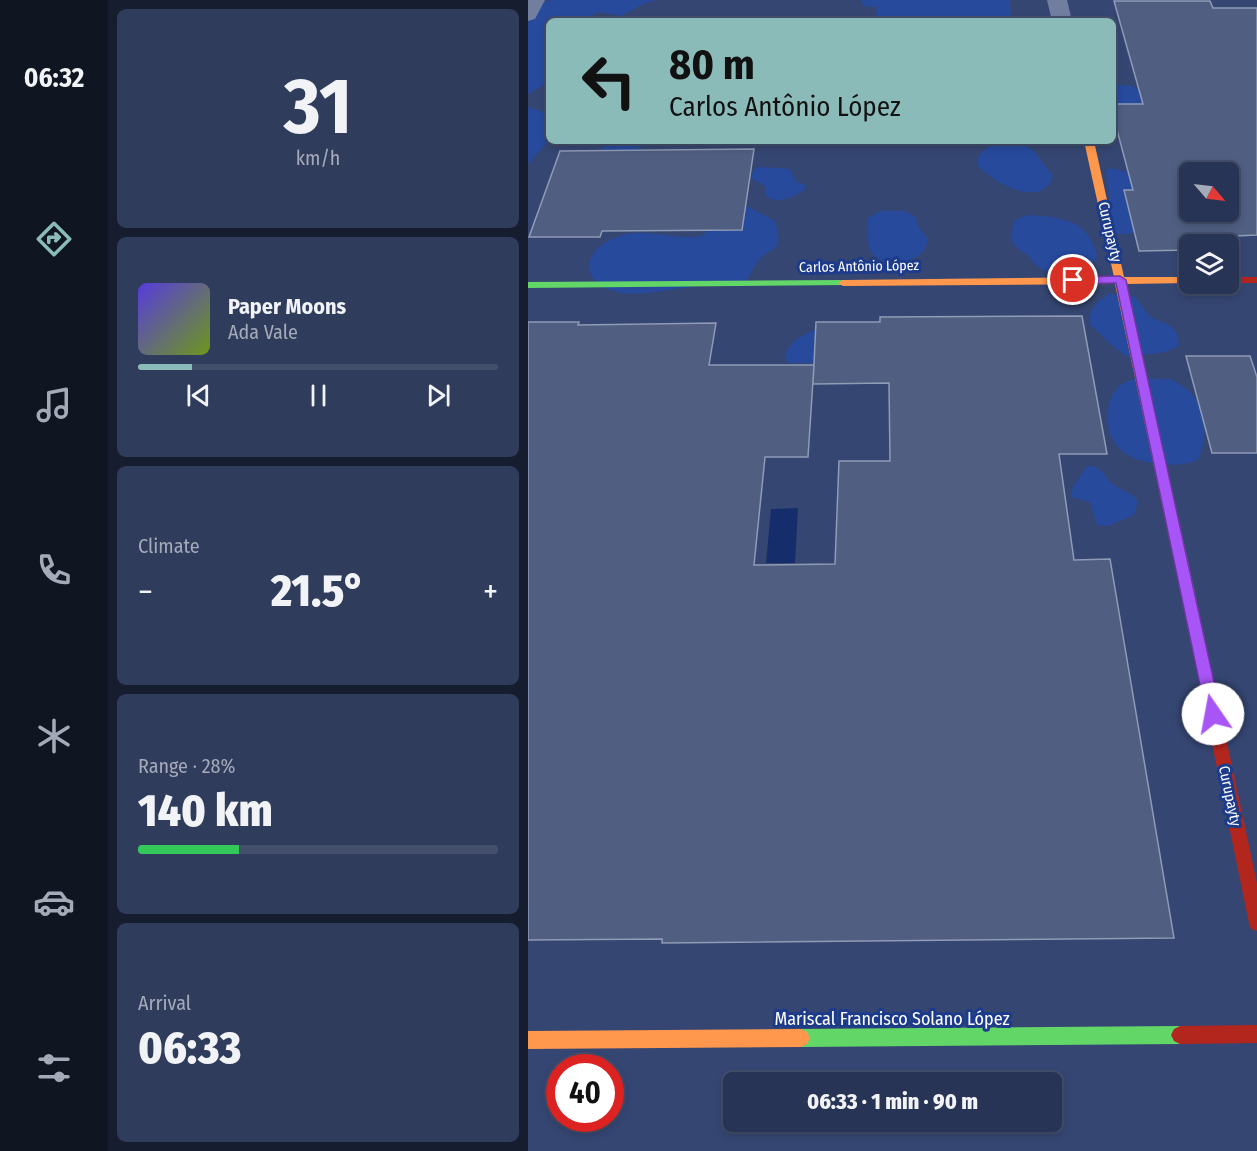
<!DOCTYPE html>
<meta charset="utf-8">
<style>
body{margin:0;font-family:"Fira Sans Condensed",sans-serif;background:#303c5c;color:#f1f3f6;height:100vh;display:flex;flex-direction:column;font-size:22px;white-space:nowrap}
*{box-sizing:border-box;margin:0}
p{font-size:20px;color:#a5aab9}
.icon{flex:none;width:33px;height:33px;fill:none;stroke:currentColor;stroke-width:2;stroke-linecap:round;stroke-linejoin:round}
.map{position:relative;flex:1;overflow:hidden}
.drawer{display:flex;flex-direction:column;gap:9px;padding:9px;background:#161d2f;width:420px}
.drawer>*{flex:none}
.hud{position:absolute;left:18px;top:18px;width:570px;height:126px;border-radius:9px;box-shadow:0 3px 9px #0003,0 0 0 2px #444f6c;background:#8bbbb9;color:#111;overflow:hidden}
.needle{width:39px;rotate:118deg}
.fabs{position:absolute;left:651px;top:162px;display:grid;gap:12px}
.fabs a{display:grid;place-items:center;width:60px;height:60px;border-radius:9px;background:#283456;box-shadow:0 3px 9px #0003,0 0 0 2px #444f6c;font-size:30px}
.speed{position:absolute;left:18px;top:1054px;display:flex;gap:12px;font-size:30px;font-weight:700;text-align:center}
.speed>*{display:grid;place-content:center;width:78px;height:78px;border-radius:50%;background:#283456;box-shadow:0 3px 9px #0003,0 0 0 2px #444f6c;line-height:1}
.speed .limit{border:9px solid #d22;background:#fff;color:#111}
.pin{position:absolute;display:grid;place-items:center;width:51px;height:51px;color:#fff;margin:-26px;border:3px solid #fff;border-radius:50%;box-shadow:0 2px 6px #0007}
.me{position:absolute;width:66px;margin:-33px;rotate:348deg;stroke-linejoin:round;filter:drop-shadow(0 0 4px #0008)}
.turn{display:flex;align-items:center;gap:21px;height:126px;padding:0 24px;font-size:27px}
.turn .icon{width:78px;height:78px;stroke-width:2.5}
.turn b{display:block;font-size:42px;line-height:51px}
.big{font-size:45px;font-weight:800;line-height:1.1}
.drawer .tile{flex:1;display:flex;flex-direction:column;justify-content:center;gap:9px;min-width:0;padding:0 21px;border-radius:9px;background:#303c5c}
.drawer .dial{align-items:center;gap:0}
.dial b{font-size:78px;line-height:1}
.song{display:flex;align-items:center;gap:18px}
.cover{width:72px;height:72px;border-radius:9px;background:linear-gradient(135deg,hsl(250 70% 55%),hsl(80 70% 35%))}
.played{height:6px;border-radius:3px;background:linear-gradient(90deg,#8bbbb9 15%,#444f6c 15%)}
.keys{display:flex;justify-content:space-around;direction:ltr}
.heat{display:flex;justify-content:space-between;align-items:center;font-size:33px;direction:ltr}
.charge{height:9px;border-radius:4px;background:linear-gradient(90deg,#34c759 28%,#444f6c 0)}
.trip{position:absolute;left:195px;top:1072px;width:339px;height:60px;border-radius:9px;background:#283456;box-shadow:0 3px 9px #0003,0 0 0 2px #444f6c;font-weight:800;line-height:60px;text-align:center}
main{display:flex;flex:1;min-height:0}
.tabs{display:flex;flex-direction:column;width:108px;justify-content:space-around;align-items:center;background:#101522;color:#a5aab9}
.tabs .icon{width:42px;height:42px}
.tabs .active{color:#8bbbb9}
.tabs b{font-size:27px;color:#f1f3f6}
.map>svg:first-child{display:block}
.green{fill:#274a9d}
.water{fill:#162d6b}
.building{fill:#4f5e81;stroke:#909bb5;stroke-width:1.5;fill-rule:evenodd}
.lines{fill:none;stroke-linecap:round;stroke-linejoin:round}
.street{fill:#717e9f;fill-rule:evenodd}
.fast{fill:#63d668;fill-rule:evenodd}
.slow{fill:#ff974d;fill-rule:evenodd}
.jam{fill:#b3261e;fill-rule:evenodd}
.route{fill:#a855f7;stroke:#6d37a1;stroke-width:1.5}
.labels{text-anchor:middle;stroke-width:6;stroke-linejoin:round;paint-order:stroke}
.far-street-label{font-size:14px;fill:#fff;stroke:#1c3b8b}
.street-label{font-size:15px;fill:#fff;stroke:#1c3b8b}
.near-street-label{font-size:18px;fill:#fff;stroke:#1c3b8b}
</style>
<main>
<nav class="tabs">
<b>06:32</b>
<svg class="icon active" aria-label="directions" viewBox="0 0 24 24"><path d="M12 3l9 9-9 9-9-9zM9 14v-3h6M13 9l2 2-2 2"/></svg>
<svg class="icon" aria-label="music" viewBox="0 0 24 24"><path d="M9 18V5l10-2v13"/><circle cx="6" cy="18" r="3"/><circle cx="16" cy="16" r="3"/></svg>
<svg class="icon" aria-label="phone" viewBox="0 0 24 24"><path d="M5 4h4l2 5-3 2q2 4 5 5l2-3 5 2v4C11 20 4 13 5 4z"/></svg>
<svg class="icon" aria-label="climate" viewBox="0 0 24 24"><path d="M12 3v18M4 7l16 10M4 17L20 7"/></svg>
<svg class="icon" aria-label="car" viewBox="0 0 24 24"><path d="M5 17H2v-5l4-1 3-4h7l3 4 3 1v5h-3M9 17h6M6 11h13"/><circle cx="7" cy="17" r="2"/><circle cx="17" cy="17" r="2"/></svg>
<svg class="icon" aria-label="filters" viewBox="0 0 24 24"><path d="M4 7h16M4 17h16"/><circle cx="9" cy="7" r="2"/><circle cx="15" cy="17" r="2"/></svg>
</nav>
<section class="drawer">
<div class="tile dial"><b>31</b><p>km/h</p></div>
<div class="tile">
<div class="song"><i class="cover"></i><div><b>Paper Moons</b><p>Ada Vale</p></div></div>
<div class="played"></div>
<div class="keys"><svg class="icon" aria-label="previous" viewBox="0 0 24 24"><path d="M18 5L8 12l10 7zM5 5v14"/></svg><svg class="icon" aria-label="pause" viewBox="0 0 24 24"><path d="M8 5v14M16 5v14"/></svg><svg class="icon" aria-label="next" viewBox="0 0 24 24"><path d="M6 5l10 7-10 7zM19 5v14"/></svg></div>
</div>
<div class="tile"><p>Climate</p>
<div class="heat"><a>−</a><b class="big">21.5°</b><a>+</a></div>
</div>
<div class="tile"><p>Range · 28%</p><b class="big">140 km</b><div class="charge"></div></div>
<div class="tile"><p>Arrival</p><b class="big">06:33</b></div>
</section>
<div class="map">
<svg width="729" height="1151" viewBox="0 0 729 1151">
<rect width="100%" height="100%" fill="#354672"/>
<g class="green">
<path d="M 25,0 L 130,0 L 117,3 L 93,16 L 72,12 L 62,16 L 60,21 L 21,21 L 21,82 L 0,94 L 0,5 Z"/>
<path d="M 333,0 L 482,0 L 483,21 L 348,21 L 349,5 L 346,7 L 335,6 Z"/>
<path d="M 585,84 L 604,86 L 619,94 L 616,103 L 602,112 L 585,108 Z"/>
<path d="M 0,107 L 21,114 L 21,140 L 0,164 Z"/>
<path d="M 82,141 L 154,141 L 123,143 L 106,150 L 74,151 L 74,147 Z"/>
<path d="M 470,141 C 505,141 506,152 525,176 C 514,210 466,183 450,166 C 448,153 460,147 470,141 Z"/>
<path d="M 233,167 L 262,169 L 268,181 L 279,186 C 271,197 249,205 238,196 L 238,187 L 223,178 L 226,169 Z"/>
<path d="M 584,168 L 605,174 L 607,231 L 602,234 L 585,234 L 578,170 Z"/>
<path d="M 213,203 L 247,221 C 256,254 247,243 231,260 C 226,266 222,275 218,282 C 197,284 175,285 154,288 C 132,291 107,297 85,291 C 53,281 54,254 82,240 C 111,225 139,239 168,237 L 176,235 L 179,230 Z"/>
<path d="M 352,211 L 377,211 L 388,217 L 390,226 L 400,239 C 397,266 350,272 341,247 C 339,240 340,225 340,218 Z"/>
<path d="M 500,215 C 525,217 552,217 564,242 C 567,248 570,253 568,260 C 552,269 529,280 511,267 C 506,264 503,258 498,254 C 482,245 481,238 487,220 Z"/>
<path d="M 581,294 L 607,297 C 612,302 615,308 619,313 C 632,328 648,316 651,345 C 640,355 616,353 602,358 C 585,350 577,336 562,325 C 560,309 568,302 581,294 Z"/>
<path d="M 293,328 L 297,363 L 261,363 L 257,359 C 258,342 278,332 293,328 Z"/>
<path d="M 642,379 C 677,394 684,427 670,460 C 650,469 606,465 591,448 C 575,432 575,394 596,383 C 608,376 629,380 642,379 Z"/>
<path d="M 559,466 C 575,466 576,477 586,485 C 595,491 603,492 610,501 L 606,515 L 580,526 L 569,525 L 562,502 L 543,497 L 545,487 Z"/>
</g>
<path class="water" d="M 270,508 L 267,563 L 238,563 L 243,509 Z"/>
<g class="building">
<path d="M 586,1 L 682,1 L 685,8 L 729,8 L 729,235 L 707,236 L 712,250 L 700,250 L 700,244 L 662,244 L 662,250 L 611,251 L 596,190 L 605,190 L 585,115 L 585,104 L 615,104 ZM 662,172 L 700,172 L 700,212 L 662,212 Z"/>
<path d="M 226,149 L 214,230 L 74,231 L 72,237 L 1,237 L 32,151 Z"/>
<path d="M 554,316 L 579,454 L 531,454 L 546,560 L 582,559 L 646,938 L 134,943 L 134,939 L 0,940 L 0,322 L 51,322 L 50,325 L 188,323 L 181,365 L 286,365 L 280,457 L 237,457 L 226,565 L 307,564 L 311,461 L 362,461 L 361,383 L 285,384 L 288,322 L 352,322 L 352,317 Z"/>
<path d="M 658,356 L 722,356 L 729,377 L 729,453 L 684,453 Z"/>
</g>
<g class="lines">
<g class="street">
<path d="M 0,0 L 17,0 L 7,19 L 0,21 Z"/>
<path d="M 519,0 L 539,0 L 544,21 L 524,21 Z"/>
</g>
<g class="fast">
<path d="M 315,280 L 320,283 L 319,285 L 0,288 L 0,282 Z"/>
<path d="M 652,1026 L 658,1029 L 661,1035 L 658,1041 L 652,1044 L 273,1047 L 267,1044 L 264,1038 L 267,1032 L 273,1029 Z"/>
</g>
<g class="slow">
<path d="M 556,141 L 566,141 L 596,277 L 662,277 L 662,283 L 598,284 L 667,593 L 665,597 L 655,597 L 653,593 L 587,284 L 315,286 L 310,283 L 315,280 L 586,277 Z"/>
<path d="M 273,1029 L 279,1032 L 282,1038 L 279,1044 L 273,1047 L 0,1049 L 0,1031 Z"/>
</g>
<g class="jam">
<rect x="700" y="277" width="29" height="6"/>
<path d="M 660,587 L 665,589 L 667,593 L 729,883 L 729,931 L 723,929 L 721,923 L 653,593 L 655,589 Z"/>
<path d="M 729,1025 L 729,1043 L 652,1044 L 646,1041 L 643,1035 L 646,1029 L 652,1026 Z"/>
</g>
</g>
<path class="route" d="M 592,276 L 598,280 L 693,714 L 685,721 L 678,714 L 588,283 L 545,284 L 540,280 L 545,277 Z"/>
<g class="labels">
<g class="far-street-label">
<text transform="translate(331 266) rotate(-1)" y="5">Carlos Antônio López</text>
</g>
<g class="street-label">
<text transform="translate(582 232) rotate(77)" y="5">Curupayty</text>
<text transform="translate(702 796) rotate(78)" y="5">Curupayty</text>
</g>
<g class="near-street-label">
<text x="364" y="1025">Mariscal Francisco Solano López</text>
</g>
</g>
</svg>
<div class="fabs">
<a><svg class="needle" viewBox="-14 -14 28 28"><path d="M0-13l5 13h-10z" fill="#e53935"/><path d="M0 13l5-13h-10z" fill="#a5aab9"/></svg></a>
<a><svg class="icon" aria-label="layers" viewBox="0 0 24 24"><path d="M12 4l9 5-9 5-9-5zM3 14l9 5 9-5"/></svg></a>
</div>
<div class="speed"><div class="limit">40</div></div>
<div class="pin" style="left:545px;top:280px;background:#d93025"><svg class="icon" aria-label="arrive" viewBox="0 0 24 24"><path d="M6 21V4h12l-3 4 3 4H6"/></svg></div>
<svg class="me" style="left:685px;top:714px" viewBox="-20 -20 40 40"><circle r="19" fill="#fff"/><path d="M0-13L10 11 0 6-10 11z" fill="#a855f7"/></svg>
<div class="trip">06:33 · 1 min · 90 m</div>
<div class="hud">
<div class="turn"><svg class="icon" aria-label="left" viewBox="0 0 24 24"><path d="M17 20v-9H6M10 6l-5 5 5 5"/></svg><div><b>80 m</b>Carlos Antônio López</div></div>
</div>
</div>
</main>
